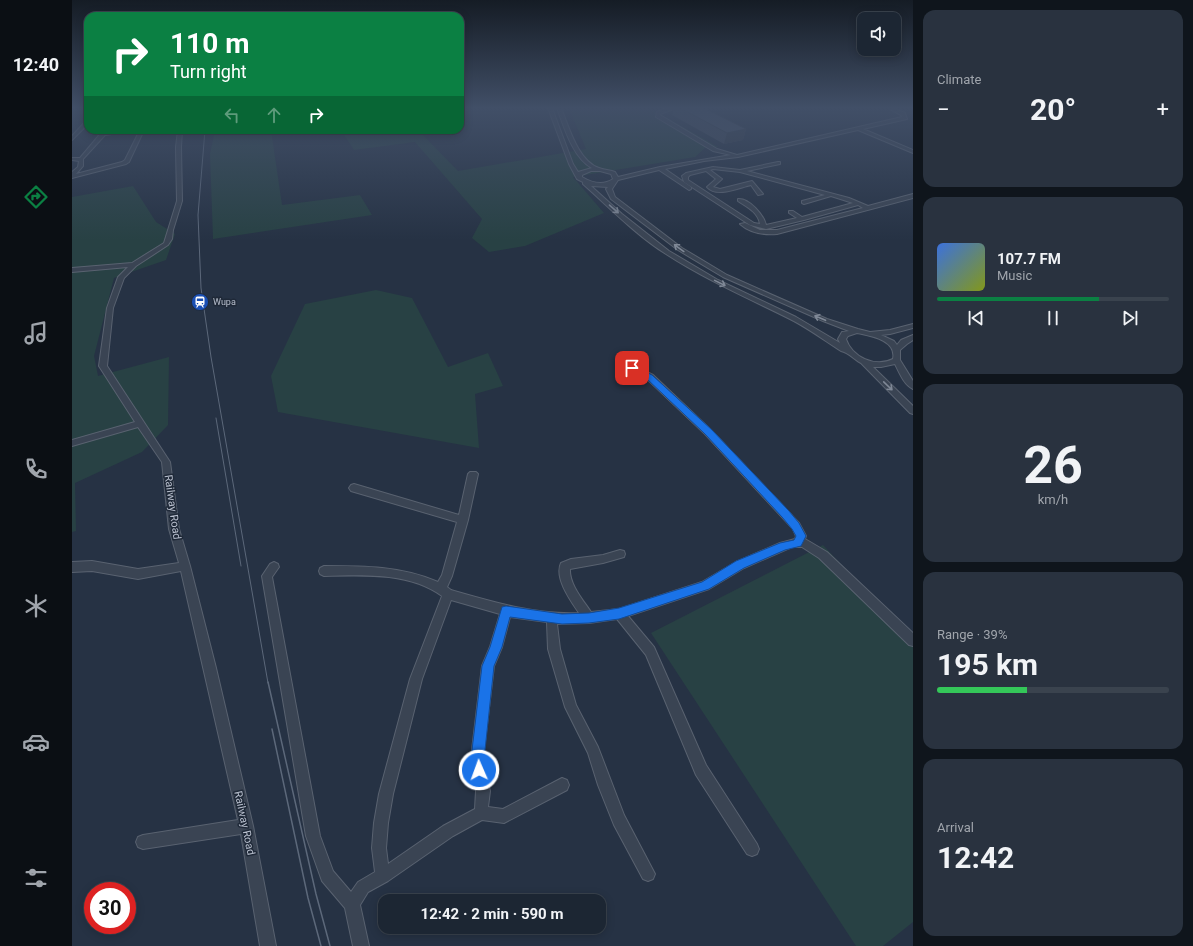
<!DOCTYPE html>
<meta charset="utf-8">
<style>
body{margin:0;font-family:Roboto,sans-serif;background:#29323f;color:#f1f3f6;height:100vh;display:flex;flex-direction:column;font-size:15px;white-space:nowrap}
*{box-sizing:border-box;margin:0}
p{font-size:13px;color:#a0a5ac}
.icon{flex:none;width:22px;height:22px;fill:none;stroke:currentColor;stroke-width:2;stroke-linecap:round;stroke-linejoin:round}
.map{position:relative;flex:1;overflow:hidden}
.panel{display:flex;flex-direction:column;gap:10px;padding:10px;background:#0f151c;width:280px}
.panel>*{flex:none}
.banner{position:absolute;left:12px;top:12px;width:380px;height:122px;border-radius:12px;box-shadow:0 2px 10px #0003,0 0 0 1px #3a434e;background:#0b8043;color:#fff;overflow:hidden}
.tools{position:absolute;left:785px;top:12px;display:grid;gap:8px}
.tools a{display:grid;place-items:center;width:44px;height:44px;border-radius:8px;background:#1c2633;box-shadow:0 2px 10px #0003,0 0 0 1px #3a434e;font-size:20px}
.speed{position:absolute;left:12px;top:882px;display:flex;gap:8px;font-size:20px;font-weight:700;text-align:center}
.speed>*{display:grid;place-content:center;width:52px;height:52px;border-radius:50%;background:#1c2633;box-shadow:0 2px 10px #0003,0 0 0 1px #3a434e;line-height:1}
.speed .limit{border:6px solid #d22;background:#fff;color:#111}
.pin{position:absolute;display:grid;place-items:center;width:34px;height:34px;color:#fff;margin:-17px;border-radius:8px;box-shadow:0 2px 6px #0006}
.me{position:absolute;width:44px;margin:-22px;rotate:358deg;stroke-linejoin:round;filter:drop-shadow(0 0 3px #0008)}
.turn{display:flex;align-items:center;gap:14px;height:84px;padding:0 20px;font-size:18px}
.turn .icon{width:52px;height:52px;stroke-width:2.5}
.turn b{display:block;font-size:28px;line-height:34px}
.lanes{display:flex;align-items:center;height:38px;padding:0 20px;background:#0003;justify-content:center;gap:20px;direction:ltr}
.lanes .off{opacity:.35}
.big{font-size:30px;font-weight:700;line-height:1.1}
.panel .tile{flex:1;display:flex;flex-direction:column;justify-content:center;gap:6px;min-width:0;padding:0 14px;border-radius:12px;background:#29323f}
.panel .dial{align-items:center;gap:0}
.dial b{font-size:52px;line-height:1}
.song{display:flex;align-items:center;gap:12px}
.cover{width:48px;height:48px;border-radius:6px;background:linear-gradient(135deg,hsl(220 70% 55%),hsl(70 70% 35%))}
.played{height:4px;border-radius:2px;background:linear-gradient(90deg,#0b8043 70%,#3a434e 70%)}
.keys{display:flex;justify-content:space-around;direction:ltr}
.heat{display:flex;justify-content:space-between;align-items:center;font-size:22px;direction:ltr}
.charge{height:6px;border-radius:3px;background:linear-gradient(90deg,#34c759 39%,#3a434e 0)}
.trip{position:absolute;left:306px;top:894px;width:228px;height:40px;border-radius:12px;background:#1c2633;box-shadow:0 2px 10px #0003,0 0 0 1px #3a434e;font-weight:700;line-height:40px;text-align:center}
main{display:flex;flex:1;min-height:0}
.tabs{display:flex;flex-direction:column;width:72px;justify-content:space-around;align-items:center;background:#0b0f14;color:#a0a5ac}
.tabs .icon{width:28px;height:28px}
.tabs .selected{color:#0b8043}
.tabs b{font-size:18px;color:#f1f3f6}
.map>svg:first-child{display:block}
.green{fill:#284144}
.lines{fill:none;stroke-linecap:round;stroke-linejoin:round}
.minor-casing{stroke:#596270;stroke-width:2}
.minor{fill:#3a4453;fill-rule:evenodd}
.tram-far1{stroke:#5c687a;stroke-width:1}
.tram{stroke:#5c687a;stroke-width:1.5}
.wall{fill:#3e4859}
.shaded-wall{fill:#323b49}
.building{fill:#485468;stroke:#323b49}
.oneway{stroke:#7f8896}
.route{fill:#1a73e8;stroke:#114b97}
.labels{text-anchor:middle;stroke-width:3;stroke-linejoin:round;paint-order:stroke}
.far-poi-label{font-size:9px;fill:#b8bfcd;stroke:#1f2938;text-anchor:start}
.street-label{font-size:11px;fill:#b8bfcd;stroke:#1f2938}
</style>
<main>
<nav class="tabs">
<b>12:40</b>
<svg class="icon selected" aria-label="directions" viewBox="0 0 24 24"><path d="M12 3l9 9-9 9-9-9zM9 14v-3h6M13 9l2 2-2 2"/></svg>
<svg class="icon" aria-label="music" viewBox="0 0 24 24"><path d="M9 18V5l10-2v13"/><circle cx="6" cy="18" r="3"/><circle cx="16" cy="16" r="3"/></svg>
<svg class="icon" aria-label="phone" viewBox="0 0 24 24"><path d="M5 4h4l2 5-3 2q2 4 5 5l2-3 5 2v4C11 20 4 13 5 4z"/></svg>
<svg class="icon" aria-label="climate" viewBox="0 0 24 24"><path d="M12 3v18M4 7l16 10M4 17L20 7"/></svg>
<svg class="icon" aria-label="car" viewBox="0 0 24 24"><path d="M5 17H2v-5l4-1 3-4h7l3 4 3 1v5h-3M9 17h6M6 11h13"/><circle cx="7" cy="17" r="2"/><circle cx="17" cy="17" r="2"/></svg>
<svg class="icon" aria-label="filters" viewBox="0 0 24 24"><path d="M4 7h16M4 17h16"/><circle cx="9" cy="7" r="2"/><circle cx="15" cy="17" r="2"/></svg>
</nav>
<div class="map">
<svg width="841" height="946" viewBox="0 0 841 946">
<rect width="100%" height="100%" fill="#263244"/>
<g class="green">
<path d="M 497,108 L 578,108 L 646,147 L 633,148 L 623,157 L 501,177 L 532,213 L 453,246 L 417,252 L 400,238 L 410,219 L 343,142 L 282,150 L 269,130 L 346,130 L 386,171 L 514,149 Z"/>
<path d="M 143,130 L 199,130 L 210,205 L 288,195 L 300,215 L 141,239 L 138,154 Z"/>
<path d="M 61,186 L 84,222 L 103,234 L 94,260 L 42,278 L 22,356 L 26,376 L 97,357 L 96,425 L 70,452 L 3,483 L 4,531 L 0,532 L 0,197 Z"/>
<path d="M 304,290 L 340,298 L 376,367 L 416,353 L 431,386 L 403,394 L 407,448 L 206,412 L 199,376 L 233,304 Z"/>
<path d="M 751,545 L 841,642 L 841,922 L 811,946 L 784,946 L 579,633 Z"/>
</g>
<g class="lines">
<g class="minor-casing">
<g id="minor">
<path d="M 476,108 L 480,108 L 501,164 L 506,172 L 520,168 C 501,158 492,127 485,108 L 489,108 C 497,127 506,161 527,168 C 532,170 538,170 543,172 L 546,177 L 588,167 L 659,155 L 641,151 L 584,117 L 585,112 L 591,109 L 604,108 L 588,114 L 588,115 L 645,149 L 665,155 L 830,117 L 829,115 L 816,108 L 821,108 L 833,113 L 835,119 L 791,129 L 841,150 L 841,153 L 786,130 L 666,157 L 632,161 L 593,169 L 619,187 L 619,189 L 617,190 L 587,170 L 546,180 L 540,189 L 543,197 L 610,248 L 655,275 L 755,319 L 786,329 L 798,332 L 818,330 L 841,324 L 841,328 L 818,334 L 809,335 L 822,341 L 825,345 L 829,340 L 841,335 L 841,340 L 835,344 L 828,350 L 828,360 L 841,381 L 841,389 C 832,385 827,372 823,364 L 809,367 L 801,367 L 841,406 L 841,414 L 838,413 L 789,363 C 783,360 776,352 769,351 C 752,340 736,328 718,319 C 676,298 634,280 594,254 C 564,235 538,208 511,184 L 511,182 L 505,179 L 497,164 ZM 519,171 L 528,171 L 539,174 L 541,179 C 531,186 520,183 510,177 L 510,175 ZM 519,186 L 536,187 L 534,189 L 539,199 L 606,250 L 651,277 L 751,321 L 777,331 L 770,332 L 766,339 L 768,343 L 724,317 L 646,280 L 597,251 L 550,214 ZM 785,333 C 799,336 825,340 821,359 C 803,368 780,357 774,339 L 776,336 Z"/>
<path d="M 12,123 L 16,124 L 0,140 L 0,136 Z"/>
<path d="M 43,130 L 66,130 L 33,135 L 11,159 L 11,166 L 4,174 L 50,162 L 53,160 L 68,130 L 72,130 L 57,162 L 54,164 L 0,178 L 0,172 L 6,167 L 7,161 L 0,160 L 0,158 L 8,158 L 29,133 Z"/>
<path d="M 106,130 L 110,130 L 109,147 L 110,201 L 101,230 L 100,239 L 96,245 L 64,266 L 52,278 L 41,308 L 35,366 L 98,462 L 107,529 L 118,566 L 144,668 L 181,826 L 204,946 L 188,946 L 169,834 L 71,849 L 66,847 L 64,842 L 66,837 L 71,835 L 166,820 L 109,571 L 66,579 L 20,571 L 0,572 L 0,562 L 20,561 L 66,569 L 107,563 L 97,529 L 90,462 L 66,427 L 0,446 L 0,440 L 63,422 L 27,366 L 35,308 L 46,277 L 56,267 L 0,272 L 0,268 L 60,263 L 92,243 L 105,201 L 104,147 Z"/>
<path d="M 706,162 L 708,162 L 708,164 L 675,171 L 777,198 L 796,206 L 841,194 L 841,198 L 705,234 C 692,235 678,233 668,224 L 673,223 L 688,230 L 705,230 L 791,208 L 786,205 L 732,220 L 694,229 L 678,225 L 612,182 L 610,176 L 614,173 L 641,167 L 668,170 ZM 641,169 L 668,172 L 753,195 L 730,201 L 730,203 L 732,204 L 759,196 L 781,203 L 730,217 L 721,211 L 717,211 L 717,213 L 725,218 L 694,225 C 692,215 677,198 666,199 L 666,201 C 675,207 686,212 688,224 L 682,223 L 616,180 L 616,177 L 618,175 L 634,171 L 644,179 L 635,187 C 645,198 666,188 679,185 L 686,195 L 691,194 L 680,181 L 648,189 L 641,187 L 650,179 L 638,170 Z"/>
<path d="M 545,357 L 551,357 L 563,366 L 581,375 L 639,430 L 727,523 L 734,536 L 733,539 L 755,552 L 841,633 L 841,646 L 837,645 L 747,558 L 730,547 L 720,547 L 672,568 L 637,589 L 556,616 L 582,647 L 634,765 L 685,844 L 687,849 L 685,854 L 680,856 L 675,854 L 624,775 L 574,655 L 545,619 L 517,623 L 485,624 L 488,649 L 504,705 L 526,747 L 552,815 L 583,874 L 581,879 L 576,881 L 571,879 L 542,825 L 526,785 L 516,753 L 493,707 L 476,649 L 475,622 L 438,617 L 430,647 L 422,666 L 412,750 L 413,770 L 418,791 L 416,807 L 431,809 L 490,778 L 495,780 L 497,785 L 495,790 L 432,823 L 410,820 L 381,836 L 316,881 L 296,892 L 288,905 L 297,946 L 281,946 L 273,908 L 250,881 L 234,836 L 190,576 L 198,564 L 202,562 L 206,564 L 207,567 L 200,577 L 248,836 L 261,871 L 279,892 L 286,882 L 303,872 L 300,848 L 302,823 L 307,794 L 338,679 L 370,596 C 337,572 291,575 252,576 L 248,574 L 247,571 L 248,568 L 252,566 C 291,566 330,566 366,582 L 370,575 L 385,522 L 279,491 L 277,488 L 279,485 L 282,484 L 387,515 L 396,474 L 398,472 L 404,472 L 406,474 L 396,520 L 380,576 L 375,587 L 379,590 C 421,602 463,615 507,613 C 499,601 482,578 489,563 L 499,559 L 531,555 L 548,550 L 552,551 L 553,554 L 552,557 L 531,563 L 498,569 C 497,584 511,600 519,612 L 547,609 L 630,582 L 664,562 L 708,543 L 723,539 L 724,536 L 721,529 L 633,434 L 575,379 L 557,370 L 545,361 ZM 379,600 L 428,614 L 418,647 L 410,666 L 400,750 L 401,770 L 404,791 L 403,809 L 371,826 L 316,864 L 314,848 L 316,823 L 321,794 L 350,679 Z"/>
</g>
</g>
<use href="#minor" class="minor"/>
<g class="tram-far1">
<path d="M 133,130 L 126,215 L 129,288 L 139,357 L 196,683"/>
<path d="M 144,418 L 169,566"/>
</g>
<g class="tram">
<path d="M 196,682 L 244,894 L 258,946"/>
<path d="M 200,729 L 236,898 L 249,946"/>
</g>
</g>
<path class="wall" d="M 602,108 L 632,108 L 674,129 L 671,140 L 652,144 L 600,115 Z"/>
<path class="shaded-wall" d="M 674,129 L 671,140 L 652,144 L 655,133 Z"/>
<path class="building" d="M 608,108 L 632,108 L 674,129 L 655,133 Z"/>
<defs><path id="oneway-shaft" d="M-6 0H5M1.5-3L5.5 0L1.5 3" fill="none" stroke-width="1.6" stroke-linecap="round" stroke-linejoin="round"/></defs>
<g class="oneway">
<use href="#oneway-shaft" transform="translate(542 209) rotate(41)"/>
<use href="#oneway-shaft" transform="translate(607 248) rotate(-144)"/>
<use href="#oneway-shaft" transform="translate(648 283) rotate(26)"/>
<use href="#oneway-shaft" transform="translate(748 318) rotate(-157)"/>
<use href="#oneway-shaft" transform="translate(816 386) rotate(44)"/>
</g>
<linearGradient id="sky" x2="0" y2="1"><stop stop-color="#151c25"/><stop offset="0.45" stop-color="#414f67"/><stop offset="1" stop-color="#414f67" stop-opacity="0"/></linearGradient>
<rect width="841" height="240" fill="url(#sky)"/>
<path class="route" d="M 560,365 L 580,375 L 640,430 L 717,511 L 727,523 L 734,536 L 729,546 L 713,550 L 672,568 L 637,589 L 547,619 L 517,623 L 490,624 L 438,617 L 430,647 L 422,666 L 413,750 L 414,770 L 412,775 L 407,777 L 402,775 L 400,770 L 400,750 L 410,666 L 418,647 L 430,607 L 434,606 L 490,614 L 517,613 L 547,608 L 630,582 L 664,561 L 708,543 L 722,540 L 724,536 L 720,529 L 710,517 L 633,434 L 575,379 L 558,370 L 557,368 Z"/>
<defs>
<g id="station-disc" transform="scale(0.9)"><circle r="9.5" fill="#1a4fb4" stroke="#1f2938"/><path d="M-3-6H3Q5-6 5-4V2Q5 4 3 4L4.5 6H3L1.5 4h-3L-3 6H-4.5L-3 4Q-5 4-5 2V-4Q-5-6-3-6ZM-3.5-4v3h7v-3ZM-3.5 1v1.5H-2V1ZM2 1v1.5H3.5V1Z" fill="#fff"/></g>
</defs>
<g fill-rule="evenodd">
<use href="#station-disc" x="128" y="302"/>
</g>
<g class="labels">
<g class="far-poi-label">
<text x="141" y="305">Wupa</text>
</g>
<g class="street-label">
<text transform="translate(101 507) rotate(82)" y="4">Railway Road</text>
<text transform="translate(173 823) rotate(78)" y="4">Railway Road</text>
</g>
</g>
</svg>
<div class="tools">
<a><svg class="icon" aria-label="sound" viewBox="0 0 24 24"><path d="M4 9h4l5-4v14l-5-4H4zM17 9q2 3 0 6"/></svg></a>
</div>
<div class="speed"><div class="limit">30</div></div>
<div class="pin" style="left:560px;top:368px;background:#d93025"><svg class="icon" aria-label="arrive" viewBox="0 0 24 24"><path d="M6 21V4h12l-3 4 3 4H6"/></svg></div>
<svg class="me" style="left:407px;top:770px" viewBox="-20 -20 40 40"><circle r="17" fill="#1a73e8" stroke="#fff" stroke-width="3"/><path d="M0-11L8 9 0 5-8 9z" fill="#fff"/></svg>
<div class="trip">12:42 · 2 min · 590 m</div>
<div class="banner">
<div class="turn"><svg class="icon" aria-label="right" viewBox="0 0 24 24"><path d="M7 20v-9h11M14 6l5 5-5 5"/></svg><div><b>110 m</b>Turn right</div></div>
<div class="lanes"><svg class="icon off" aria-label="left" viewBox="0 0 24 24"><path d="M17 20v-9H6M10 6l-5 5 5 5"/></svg><svg class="icon off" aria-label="ahead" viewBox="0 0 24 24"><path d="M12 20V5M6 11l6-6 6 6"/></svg><svg class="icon" aria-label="right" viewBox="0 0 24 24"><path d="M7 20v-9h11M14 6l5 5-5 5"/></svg></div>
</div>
</div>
<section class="panel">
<div class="tile"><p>Climate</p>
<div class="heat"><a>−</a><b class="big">20°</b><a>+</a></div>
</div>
<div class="tile">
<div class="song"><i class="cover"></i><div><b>107.7 FM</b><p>Music</p></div></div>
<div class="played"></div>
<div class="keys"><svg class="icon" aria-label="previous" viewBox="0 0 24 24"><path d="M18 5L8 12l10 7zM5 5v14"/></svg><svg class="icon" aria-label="pause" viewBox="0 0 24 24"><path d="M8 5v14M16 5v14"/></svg><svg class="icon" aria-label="next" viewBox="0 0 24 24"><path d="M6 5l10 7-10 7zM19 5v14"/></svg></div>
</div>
<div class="tile dial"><b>26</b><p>km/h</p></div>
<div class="tile"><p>Range · 39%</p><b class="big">195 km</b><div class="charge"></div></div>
<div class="tile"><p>Arrival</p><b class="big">12:42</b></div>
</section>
</main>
